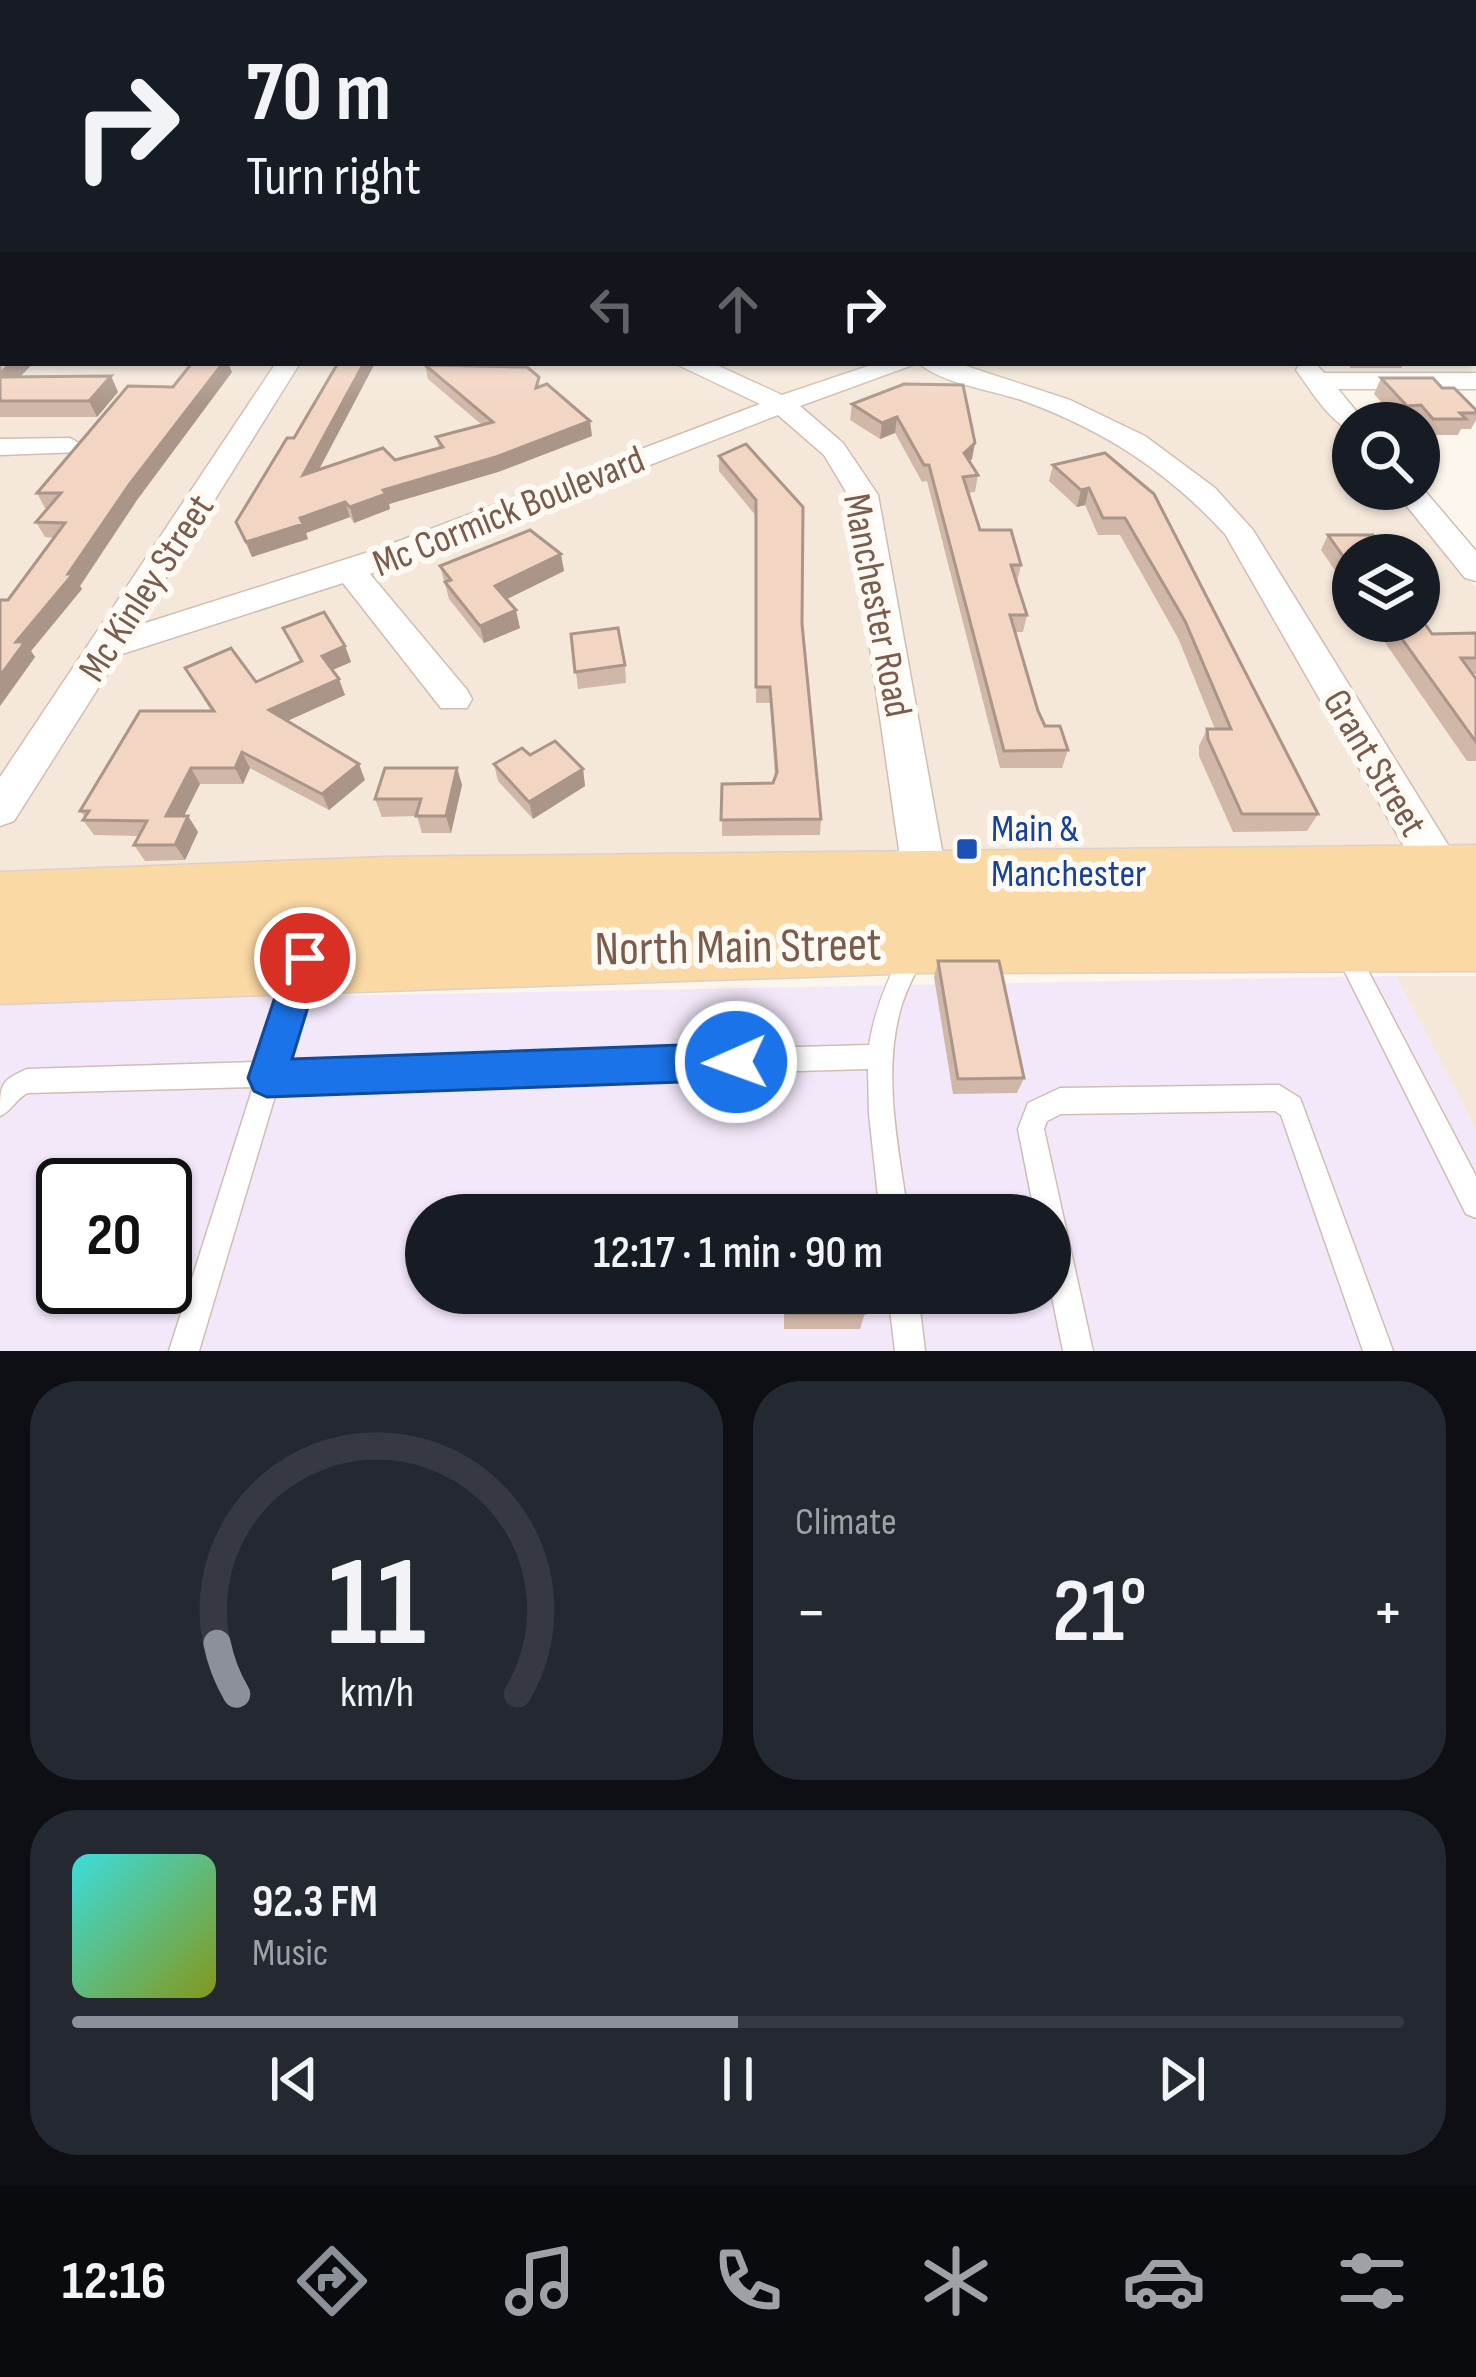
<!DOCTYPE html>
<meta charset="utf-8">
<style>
body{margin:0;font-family:"Sofia Sans Condensed",sans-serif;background:#242831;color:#f1f3f6;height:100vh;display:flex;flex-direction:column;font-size:45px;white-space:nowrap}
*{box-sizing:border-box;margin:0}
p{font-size:39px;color:#9ea1a6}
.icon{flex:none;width:66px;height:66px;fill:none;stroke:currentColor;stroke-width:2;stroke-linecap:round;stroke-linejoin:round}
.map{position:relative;height:1351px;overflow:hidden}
.details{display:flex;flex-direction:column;gap:30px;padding:30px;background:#0d0f14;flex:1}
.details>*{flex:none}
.hud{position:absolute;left:0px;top:0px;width:1476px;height:366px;box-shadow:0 3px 9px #0004;background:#171b24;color:#f1f3f6;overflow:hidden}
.fabs{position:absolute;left:1332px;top:402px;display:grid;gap:24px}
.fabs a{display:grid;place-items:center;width:108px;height:108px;border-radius:50%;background:#171b24;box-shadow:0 3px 9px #0004;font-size:60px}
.speed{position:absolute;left:36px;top:1158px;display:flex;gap:24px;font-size:60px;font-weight:700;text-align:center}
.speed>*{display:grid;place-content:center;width:156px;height:156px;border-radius:50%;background:#171b24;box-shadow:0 3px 9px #0004;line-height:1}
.speed .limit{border:6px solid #111;border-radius:18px;background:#fff;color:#111}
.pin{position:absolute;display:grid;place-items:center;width:102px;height:102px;color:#fff;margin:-51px;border:6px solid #fff;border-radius:50%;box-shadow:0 3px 12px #0007}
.me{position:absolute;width:132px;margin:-66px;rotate:268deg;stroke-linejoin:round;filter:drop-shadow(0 0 9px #0008)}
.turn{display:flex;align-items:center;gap:42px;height:252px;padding:0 48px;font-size:54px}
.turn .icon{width:156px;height:156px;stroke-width:2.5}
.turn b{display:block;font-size:84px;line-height:102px}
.lanes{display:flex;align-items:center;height:114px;padding:0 48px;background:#0003;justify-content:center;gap:60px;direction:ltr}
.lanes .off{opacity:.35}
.big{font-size:90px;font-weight:600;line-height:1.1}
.details .card{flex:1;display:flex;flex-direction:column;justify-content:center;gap:18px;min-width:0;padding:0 42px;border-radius:48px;background:#242831}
.details .dial{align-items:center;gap:0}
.dial svg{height:312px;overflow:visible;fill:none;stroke:#363941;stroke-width:7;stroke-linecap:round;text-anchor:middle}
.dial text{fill:#f1f3f6;stroke:none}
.song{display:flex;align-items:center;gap:36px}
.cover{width:144px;height:144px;border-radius:18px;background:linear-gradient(135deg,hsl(180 70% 55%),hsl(70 70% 35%))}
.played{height:12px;border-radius:6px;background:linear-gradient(90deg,#8c9099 50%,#363941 50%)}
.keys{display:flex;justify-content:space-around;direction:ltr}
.heat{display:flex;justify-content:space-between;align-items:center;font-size:66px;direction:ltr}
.details .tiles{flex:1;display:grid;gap:30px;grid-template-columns:1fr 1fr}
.card:last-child{grid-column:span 2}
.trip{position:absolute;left:405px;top:1194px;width:666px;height:120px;border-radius:60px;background:#171b24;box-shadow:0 3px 9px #0004;font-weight:600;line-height:120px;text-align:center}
.tabs{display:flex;height:192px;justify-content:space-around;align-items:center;background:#090b0e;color:#9ea1a6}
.tabs .icon{width:84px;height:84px}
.tabs .selected{color:#8c9099}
.tabs b{font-size:54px;color:#f1f3f6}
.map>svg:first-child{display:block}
.residential{fill:#f5e8da;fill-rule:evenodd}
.education{fill:#f3e8fa;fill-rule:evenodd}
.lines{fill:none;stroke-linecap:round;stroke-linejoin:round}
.service-casing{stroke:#d1beb0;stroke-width:3}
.minor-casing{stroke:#d1beb0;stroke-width:3}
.primary-casing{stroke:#dad1cd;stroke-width:3}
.service{fill:#fff;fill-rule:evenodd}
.minor{fill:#fff;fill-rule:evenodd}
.primary{fill:#fbd9a5;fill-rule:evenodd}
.wall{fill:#d1b7a8}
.shaded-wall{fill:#aa9588}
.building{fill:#f3d5c3;stroke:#aa9588;stroke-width:3}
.route{fill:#1a73e8;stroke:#114b97;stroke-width:3}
.transit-dot{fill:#1a4fb4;stroke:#fffaf3;stroke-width:4.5}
.labels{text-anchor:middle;stroke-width:12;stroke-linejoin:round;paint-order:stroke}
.street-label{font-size:39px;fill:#7a5c4d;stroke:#fffaf3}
.transit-label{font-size:39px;fill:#164399;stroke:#fffaf3;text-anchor:start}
.near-street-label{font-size:48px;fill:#7a5c4d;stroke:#fffaf3}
</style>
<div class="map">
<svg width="1476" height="1351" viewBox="0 0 1476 1351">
<rect width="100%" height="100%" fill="#fdf6ec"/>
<g class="residential">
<path d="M 0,242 L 3,363 L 1292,363 L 1353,438 L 1353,489 L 1395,489 L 1476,587 L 1476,850 L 0,877 ZM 1353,555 L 1419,555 L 1419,621 L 1353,621 Z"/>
<path d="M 1396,976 L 1476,976 L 1476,1130 Z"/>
</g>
<path class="education" d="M 1396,976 L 1476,1130 L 1476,1351 L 0,1351 L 0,1002 ZM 63,1185 L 165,1185 L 165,1287 L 63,1287 ZM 426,1215 L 1050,1215 L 1050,1293 L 426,1293 Z"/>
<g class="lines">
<g class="service-casing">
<g id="service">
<path d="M 1346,941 L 1354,944 L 1476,1176 L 1476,1218 L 1466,1214 L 1338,958 L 1335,951 L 1338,944 Z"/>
<path d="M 913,944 L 921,947 L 925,954 C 915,974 904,993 899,1015 C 883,1080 899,1150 908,1215 L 880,1215 L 869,1114 L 868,1069 L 278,1086 L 199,1351 L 169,1351 L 253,1087 L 28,1093 C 16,1098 12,1111 0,1116 C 0,1084 0,1081 27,1069 L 260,1062 L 289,971 L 293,964 L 301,960 L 309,964 L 313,971 L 286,1061 L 869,1045 C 875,1009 887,979 905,947 Z"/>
<path d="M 1279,1085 L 1300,1098 L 1393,1351 L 1363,1351 L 1281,1115 L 1275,1111 L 1061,1114 L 1047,1121 L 1044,1129 L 1093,1351 L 1063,1351 L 1050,1287 L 1050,1215 L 1035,1215 L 1018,1129 L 1028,1103 L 1060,1088 Z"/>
<path d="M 888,1293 L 918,1293 L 925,1351 L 895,1351 Z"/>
</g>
</g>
<g class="minor-casing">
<g id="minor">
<rect x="1473" y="228" width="3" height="12"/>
<rect x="0" y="231" width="3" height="12"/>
<path d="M 3,308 L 3,324 L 0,325 L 0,309 Z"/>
<path d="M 276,363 L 300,363 L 136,626 L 378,549 L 760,404 L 674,363 L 712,363 L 782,395 L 877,363 L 918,363 L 800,406 L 843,443 L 878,495 L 947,878 L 940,914 L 924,920 L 908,914 L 902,901 L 903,878 L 848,495 L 824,455 L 778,415 L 370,574 L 467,690 L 472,699 L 467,708 L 441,708 L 343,583 L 119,655 L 14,821 L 0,826 L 0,777 Z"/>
<path d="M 919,363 L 957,363 L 1070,400 L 1145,436 L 1215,488 L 1253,530 L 1476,890 L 1476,950 L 1460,944 L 1225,534 C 1167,471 1104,430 1024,401 C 994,390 941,384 919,363 Z"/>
<path d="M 1299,365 L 1317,365 L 1324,373 L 1476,373 L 1476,389 L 1338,389 L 1366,423 L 1353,423 L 1353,431 C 1331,424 1310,389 1296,370 Z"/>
<path d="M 70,438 L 84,446 L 80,452 L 0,455 L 0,439 Z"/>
<path d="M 1419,484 L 1476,551 L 1476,581 L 1465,578 L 1393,489 L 1419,489 Z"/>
</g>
</g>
<g class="primary-casing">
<path id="primary" d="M 1476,845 L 1476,971 L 922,973 L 0,1004 L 0,872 L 385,857 Z"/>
</g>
<use href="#service" class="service"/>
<use href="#minor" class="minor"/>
<use href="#primary" class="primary"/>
</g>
<g class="wall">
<path d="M 0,335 L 3,363 L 33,363 L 20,377 L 111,376 L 118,392 L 97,417 L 0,417 Z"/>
<path d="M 1346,363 L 1404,363 L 1401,368 L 1351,368 Z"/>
<path d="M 374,365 L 319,470 L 395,460 L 439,448 L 436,437 L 482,425 L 428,379 L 425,365 L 540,386 L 592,436 L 498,472 L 389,504 L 390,509 L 354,523 L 350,517 L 306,533 L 308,539 L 252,557 L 236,522 L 294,438 Z"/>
<path d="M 232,372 L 137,500 L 80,586 L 82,589 L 31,651 L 35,657 L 0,706 L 8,600 L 54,538 L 45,537 L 36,522 L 49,508 L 45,508 L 37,493 L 173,387 Z"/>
<path d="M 1381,378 L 1442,388 L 1476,410 L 1476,420 L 1471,429 L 1461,429 L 1458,435 L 1425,435 L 1419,428 L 1419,423 L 1399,422 L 1374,394 Z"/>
<path d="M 904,384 L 972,459 L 970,461 L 978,475 L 975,492 L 968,493 L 980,530 L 1021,565 L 1017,582 L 1027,615 L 1023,632 L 1015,632 L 1038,711 L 1045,726 L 1068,750 L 1062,768 L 1000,768 L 927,481 L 922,482 L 895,433 L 880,439 L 850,420 L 852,404 Z"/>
<path d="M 746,444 L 802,624 L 821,819 L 820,835 L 722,836 L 722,784 L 773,783 L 775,777 L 770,703 L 756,703 L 756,516 L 719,471 L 719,456 Z"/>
<path d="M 1105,453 L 1318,814 L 1307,831 L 1233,832 L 1199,756 L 1199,746 L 1207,729 L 1215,729 L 1178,638 L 1120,535 L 1098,535 L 1085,505 L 1077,507 L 1049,481 L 1053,465 Z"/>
<path d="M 1328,535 L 1353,555 L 1353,597 L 1321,550 Z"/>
<path d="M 440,566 L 564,571 L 507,599 L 520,628 L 484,643 L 449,599 Z"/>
<path d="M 1370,621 L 1419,621 L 1432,634 L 1476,633 L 1476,674 L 1472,674 L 1476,679 L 1476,761 L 1467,761 Z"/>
<path d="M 283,628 L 345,646 L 351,662 L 332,670 L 345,695 L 287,721 L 365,780 L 329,810 L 250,768 L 243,784 L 200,784 L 184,816 L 188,816 L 198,832 L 185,860 L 145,861 L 134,845 L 139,836 L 94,835 L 83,820 L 85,817 L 80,811 L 211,711 L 185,668 L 256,682 L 300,662 Z"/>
<path d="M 571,634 L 625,665 L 626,683 L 578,689 Z"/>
<path d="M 530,755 L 583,769 L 585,786 L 533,819 L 498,781 L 494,764 Z"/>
<path d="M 457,768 L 462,785 L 451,833 L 422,833 L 417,816 L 382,817 L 375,799 Z"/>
<path d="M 938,961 L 1024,1078 L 1017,1093 L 953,1094 L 934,977 Z"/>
<path d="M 734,1293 L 864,1293 L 865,1313 L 860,1329 L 784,1329 L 784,1310 L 734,1309 Z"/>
</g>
<g class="shaded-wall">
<path d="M 10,363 L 33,363 L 6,392 L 0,382 L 0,374 Z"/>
<path d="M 223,363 L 228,363 L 232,372 L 137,500 L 80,586 L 82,589 L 31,651 L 35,657 L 0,706 L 0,676 L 16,642 L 129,485 Z"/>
<path d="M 364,363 L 374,363 L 374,365 L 308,490 L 303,475 Z"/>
<path d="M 111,376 L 118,392 L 97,417 L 89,401 Z"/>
<path d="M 897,417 L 895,433 L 880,439 L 882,423 Z"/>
<path d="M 590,421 L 592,436 L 498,472 L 389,504 L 390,509 L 354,523 L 350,507 L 383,490 Z"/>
<path d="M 975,443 L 972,459 L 961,469 L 964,453 Z"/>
<path d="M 1089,488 L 1085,505 L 1077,507 L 1081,490 Z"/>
<path d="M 345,502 L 350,517 L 306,533 L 308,539 L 252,557 L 246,542 L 300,518 Z"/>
<path d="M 561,554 L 564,571 L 499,603 L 495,586 Z"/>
<path d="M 516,610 L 520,628 L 484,643 L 480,626 Z"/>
<path d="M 345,646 L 351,662 L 328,672 L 322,656 Z"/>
<path d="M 339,679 L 345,695 L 276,726 L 269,710 Z"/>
<path d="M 242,752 L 250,768 L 243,784 L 235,768 Z"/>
<path d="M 359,764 L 365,780 L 329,810 L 322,794 Z"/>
<path d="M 191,768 L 200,784 L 176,832 L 166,816 Z"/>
<path d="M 457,768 L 462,785 L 451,833 L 446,816 Z"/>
<path d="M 583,769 L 585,786 L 533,819 L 529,802 Z"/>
<path d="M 188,816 L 198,832 L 185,860 L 175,845 Z"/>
</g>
<g class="building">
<path d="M 3,332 L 3,363 L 10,363 L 0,374 L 0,335 Z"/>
<path d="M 192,363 L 223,363 L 129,485 L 68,574 L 73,574 L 16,642 L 25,642 L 0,676 L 0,600 L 8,600 L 65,523 L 36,522 L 61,493 L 37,493 L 128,386 L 173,387 Z"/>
<path d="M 338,363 L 364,363 L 303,475 L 383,448 L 395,460 L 443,447 L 436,437 L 493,422 L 425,365 L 527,367 L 539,377 L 536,388 L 547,384 L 590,421 L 496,457 L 383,490 L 386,494 L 350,507 L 345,502 L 300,518 L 303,524 L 246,542 L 236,522 L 287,438 L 294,438 Z"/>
<path d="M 111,376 L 89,401 L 0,401 L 0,377 Z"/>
<path d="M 1381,378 L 1433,378 L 1442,388 L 1454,388 L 1476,410 L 1476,413 L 1460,413 L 1466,419 L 1433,419 L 1421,405 L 1407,406 Z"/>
<path d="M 904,384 L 963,385 L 975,443 L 964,453 L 978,475 L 963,477 L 980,530 L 1011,530 L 1021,565 L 1011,565 L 1027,615 L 1010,615 L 1038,711 L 1045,726 L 1060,726 L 1068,750 L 1004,751 L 929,465 L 924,465 L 897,417 L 882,423 L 852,404 Z"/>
<path d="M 746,444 L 803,507 L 802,624 L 821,819 L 721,820 L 722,784 L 773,783 L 777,772 L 770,687 L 756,687 L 756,500 L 719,456 Z"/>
<path d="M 1105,453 L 1154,494 L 1318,814 L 1242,814 L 1208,739 L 1207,729 L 1231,729 L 1185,621 L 1125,518 L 1103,518 L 1089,488 L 1081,490 L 1053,465 Z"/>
<path d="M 530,530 L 561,554 L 495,586 L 516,610 L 480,626 L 445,582 L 451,580 L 440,566 Z"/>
<path d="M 1328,535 L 1373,535 L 1388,555 L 1353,555 L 1353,570 Z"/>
<path d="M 324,612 L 345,646 L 322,656 L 339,679 L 269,710 L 359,764 L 322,794 L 242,752 L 235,768 L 191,768 L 166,816 L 188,816 L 175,845 L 134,845 L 147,821 L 83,820 L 89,811 L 80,811 L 140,711 L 214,711 L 185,668 L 231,648 L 256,682 L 302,661 L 283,628 Z"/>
<path d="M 1419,615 L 1432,634 L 1476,633 L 1476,658 L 1461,658 L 1476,679 L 1476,742 L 1389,621 L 1419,621 Z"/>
<path d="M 618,628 L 625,665 L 575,672 L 571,634 Z"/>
<path d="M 555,741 L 583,769 L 529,802 L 494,764 L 522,748 L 530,755 Z"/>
<path d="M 385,768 L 457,768 L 446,816 L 416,816 L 421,799 L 375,799 Z"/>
<path d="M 938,961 L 999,961 L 1024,1078 L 958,1079 Z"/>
<rect x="734" y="1204" width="123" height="11"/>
<path d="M 786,1293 L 864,1293 L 865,1313 L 786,1313 Z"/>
</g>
<linearGradient id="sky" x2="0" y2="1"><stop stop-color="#97c7e8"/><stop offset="0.54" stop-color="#fefbf6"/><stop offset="1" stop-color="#fefbf6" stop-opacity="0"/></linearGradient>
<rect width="1476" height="407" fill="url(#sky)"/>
<path class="route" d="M 305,943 L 317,947 L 323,958 L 292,1059 L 736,1043 L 750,1049 L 755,1062 L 750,1075 L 736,1080 L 267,1097 L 254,1091 L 248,1078 L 288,958 L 293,947 Z"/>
<rect class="transit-dot" x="955" y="837" width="24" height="24" rx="6"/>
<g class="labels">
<g class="street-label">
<text transform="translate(508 510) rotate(-22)" y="14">Mc Cormick Boulevard</text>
<text transform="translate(145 587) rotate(-57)" y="14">Mc Kinley Street</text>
<text transform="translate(879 605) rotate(79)" y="14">Manchester Road</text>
<text transform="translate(1376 762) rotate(59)" y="14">Grant Street</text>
</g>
<g class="transit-label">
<text x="991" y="841">Main &amp;<tspan x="991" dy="45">Manchester</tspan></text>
</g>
<g class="near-street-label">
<text transform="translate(738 945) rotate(-1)" y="17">North Main Street</text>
</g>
</g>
</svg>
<div class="fabs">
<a><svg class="icon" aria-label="search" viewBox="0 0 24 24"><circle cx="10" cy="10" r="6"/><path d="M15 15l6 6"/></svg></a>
<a><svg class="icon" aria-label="layers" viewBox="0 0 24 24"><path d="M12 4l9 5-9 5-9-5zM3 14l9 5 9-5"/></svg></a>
</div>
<div class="speed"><div class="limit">20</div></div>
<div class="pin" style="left:305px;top:958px;background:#d93025"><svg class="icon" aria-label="arrive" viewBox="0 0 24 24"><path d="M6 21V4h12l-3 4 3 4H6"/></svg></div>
<svg class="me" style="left:736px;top:1062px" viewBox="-20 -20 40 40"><circle r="17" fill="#1a73e8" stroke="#fff" stroke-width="3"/><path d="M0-11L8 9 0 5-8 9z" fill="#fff"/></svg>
<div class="trip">12:17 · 1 min · 90 m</div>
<div class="hud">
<div class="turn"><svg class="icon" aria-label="right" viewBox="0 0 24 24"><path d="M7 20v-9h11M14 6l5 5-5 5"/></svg><div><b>70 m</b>Turn right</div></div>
<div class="lanes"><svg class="icon off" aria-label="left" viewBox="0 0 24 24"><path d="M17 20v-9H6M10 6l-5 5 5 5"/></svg><svg class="icon off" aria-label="ahead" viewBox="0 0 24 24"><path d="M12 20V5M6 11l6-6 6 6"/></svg><svg class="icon" aria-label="right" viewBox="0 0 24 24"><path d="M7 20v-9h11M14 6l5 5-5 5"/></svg></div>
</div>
</div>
<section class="details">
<div class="tiles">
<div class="card dial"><svg viewBox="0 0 100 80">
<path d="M14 69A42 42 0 1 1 86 69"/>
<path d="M14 69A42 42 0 0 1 9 56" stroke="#8c9099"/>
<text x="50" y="56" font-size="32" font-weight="700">11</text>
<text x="50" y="72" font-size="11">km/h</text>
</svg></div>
<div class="card"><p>Climate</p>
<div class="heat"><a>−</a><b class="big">21°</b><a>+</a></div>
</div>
<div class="card">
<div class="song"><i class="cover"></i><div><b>92.3 FM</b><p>Music</p></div></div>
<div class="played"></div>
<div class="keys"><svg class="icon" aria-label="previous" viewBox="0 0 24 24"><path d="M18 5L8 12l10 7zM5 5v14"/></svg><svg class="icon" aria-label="pause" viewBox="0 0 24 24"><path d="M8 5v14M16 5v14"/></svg><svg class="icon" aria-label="next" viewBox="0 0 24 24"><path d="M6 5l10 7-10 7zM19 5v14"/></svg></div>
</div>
</div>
</section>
<nav class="tabs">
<b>12:16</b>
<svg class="icon selected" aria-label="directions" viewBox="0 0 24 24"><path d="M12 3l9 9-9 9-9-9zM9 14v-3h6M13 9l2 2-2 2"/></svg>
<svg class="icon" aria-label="music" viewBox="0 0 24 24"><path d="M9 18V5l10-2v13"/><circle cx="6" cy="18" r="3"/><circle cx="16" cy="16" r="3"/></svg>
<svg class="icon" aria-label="phone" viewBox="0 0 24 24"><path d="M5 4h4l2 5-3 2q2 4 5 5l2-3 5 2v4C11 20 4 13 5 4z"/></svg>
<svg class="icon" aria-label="climate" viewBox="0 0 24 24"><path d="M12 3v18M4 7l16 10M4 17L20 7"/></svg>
<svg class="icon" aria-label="car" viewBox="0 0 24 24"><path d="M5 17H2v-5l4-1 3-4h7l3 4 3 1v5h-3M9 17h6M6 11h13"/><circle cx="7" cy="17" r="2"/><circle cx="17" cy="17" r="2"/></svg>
<svg class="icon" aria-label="filters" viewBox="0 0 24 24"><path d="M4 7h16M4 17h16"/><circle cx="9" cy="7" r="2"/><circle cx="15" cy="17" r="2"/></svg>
</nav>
